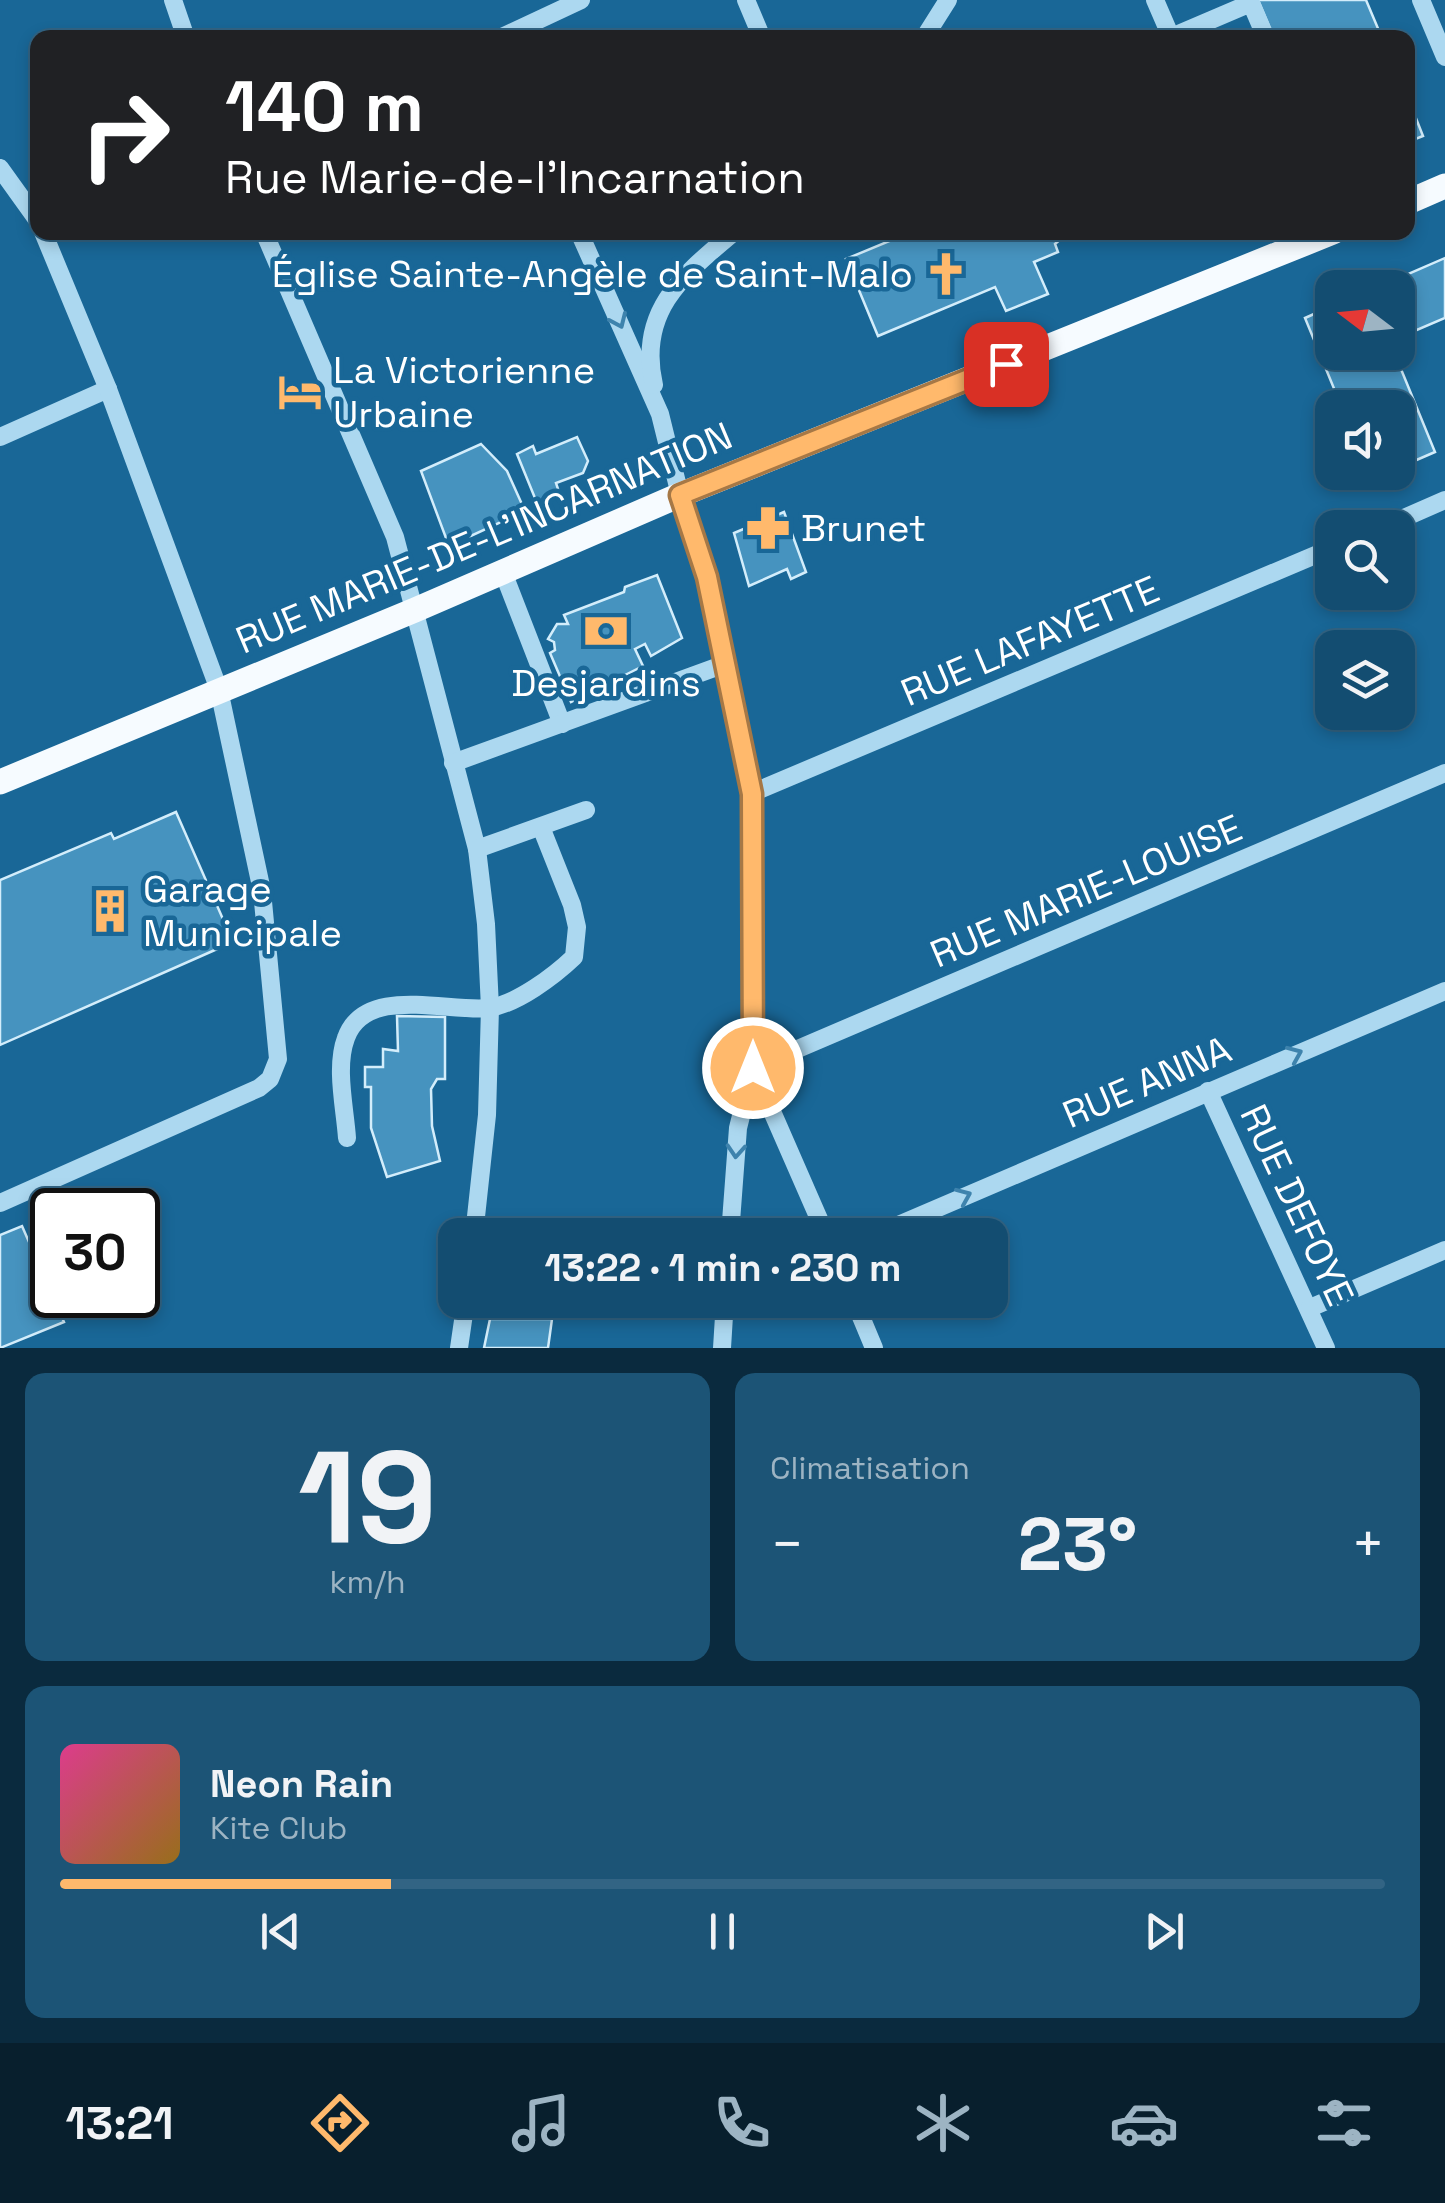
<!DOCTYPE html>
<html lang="fr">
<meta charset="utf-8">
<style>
body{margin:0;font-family:"Space Grotesk",sans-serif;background:#1c5476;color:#f1f3f6;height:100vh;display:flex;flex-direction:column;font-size:38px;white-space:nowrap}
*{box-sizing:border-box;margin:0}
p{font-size:32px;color:#9db4c3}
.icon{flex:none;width:55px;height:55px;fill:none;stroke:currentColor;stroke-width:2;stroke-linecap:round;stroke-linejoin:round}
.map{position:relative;height:1348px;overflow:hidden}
.side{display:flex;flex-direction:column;gap:25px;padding:25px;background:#0a2a3e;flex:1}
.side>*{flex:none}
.hud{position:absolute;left:30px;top:30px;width:1385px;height:210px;border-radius:20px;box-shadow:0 5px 15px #0003,0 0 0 2px #326484;background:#202124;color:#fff;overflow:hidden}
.needle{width:65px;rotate:286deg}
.fabs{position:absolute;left:1315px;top:270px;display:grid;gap:20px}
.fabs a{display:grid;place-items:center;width:100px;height:100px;border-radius:20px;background:#134d71;box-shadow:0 5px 15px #0003,0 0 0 2px #326484;font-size:50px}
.speed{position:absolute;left:30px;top:1188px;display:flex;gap:20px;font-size:50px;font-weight:700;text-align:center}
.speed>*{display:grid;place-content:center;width:130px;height:130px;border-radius:50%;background:#134d71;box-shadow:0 5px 15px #0003,0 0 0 2px #326484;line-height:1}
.speed .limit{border:5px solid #111;border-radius:15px;background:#fff;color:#111}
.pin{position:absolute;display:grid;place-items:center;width:85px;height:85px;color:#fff;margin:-42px;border-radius:20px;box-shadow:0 5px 15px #0006}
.me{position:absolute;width:110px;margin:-55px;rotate:0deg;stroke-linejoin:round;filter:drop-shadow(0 0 8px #0008)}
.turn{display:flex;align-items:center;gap:35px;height:210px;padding:0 30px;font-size:45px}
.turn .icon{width:130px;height:130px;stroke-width:2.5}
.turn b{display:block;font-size:70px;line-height:85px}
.big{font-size:75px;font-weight:700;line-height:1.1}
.side .tile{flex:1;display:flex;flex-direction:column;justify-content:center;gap:15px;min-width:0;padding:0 35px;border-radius:20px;background:#1c5476}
.side .dial{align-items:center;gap:0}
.dial b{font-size:130px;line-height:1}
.song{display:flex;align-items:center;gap:30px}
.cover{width:120px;height:120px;border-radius:15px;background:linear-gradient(135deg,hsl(330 70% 55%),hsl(40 70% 35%))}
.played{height:10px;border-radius:5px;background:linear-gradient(90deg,#ffb96c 25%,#326484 25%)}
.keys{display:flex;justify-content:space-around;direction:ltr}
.heat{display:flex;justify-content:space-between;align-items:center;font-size:55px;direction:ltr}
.side .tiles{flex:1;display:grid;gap:25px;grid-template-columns:1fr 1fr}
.tile:last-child{grid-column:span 2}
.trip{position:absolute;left:438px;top:1218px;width:570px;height:100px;border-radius:20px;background:#134d71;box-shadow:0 5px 15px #0003,0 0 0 2px #326484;font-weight:700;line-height:100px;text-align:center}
.menu{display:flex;height:160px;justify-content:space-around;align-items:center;background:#081f2d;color:#9db4c3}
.menu .icon{width:70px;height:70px}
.menu .on{color:#ffb96c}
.menu b{font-size:45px;color:#f1f3f6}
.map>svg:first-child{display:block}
.building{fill:#4693bf;stroke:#d3edfb;stroke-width:2.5}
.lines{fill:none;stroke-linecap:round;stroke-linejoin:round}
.minor{stroke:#acd8f0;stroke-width:18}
.major{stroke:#f6fbff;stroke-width:25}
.oneway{stroke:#3e83ad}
.route-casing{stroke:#a67846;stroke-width:25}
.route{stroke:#ffb96c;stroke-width:18}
.labels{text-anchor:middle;stroke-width:9;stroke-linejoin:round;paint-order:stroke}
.poi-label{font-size:38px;fill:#fff;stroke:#196797;text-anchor:start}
.street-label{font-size:38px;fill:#fff;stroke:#196797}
</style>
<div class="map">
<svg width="1445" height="1348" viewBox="0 0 1445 1348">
<rect width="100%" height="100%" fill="#196797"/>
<g class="building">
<path d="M 1258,0 L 1366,0 L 1382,38 L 1292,38 L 1289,32 L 1274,38 Z"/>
<path d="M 1408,98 L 1423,136 L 1408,142 Z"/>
<path d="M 911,232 L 1069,232 L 1055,244 L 1058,252 L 1034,262 L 1048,294 L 1006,311 L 995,287 L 878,336 L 846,259 Z"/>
<path d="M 1445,258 L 1445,318 L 1398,338 L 1398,288 L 1376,288 Z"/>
<path d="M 1332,306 L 1332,352 L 1394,352 L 1435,452 L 1398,468 L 1398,408 L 1342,408 L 1305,318 Z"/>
<path d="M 577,437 L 588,461 L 583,473 L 556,483 L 559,492 L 537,503 L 517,454 L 533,446 L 536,454 Z"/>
<path d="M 481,444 L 507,471 L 525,511 L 449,546 L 421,471 Z"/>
<path d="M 784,512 L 806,572 L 791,579 L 787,569 L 749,586 L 734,533 Z"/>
<path d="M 657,575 L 682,638 L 651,656 L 645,644 L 635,649 L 643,666 L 571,702 L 550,653 L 555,650 L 554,642 L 548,639 L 557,624 L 568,624 L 564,615 L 624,592 L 625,587 Z"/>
<path d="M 176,812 L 233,942 L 0,1045 L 0,880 L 111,833 L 114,839 Z"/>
<path d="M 397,1016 L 445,1017 L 445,1079 L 437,1079 L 431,1089 L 432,1126 L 440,1161 L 387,1177 L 371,1128 L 371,1087 L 365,1087 L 365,1067 L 383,1067 L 383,1049 L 398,1051 Z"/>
<path d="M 22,1226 L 64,1322 L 0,1348 L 0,1235 Z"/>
<path d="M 490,1319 L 552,1319 L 548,1348 L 484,1348 Z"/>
</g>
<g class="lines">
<g class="minor">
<path d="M 173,0 L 186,38"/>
<path d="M 746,0 L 762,38"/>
<path d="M 1155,0 L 1171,37"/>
<path d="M 1421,0 L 1445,57"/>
<path d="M 500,38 L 581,0"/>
<path d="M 924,38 L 948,0"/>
<path d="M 1169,38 L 1251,3 L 1266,38"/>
<path d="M 0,168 L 38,221"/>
<path d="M 264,232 L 395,537 L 477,849 L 486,924 L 490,1008 L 487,1115 L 474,1235"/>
<path d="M 579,232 L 660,414 L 680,495 L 707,577 L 752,793 L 753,1068 L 738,1128 L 730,1235"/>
<path d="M 654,385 C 637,311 683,275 734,232"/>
<path d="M 0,437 L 108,389"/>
<path d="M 1381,528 L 1445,500"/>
<path d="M 503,572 L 562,724"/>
<path d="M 453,763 L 725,664"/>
<path d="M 752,793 L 1332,548"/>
<path d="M 477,849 L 586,810"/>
<path d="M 753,1068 L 1445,773"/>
<path d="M 753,1068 L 826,1235"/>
<path d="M 1208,1091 L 1326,1348"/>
<path d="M 347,1138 C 345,1108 335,1067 346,1038 C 365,984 449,1013 489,1008 C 517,1004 554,976 574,957 L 577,927 L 572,905 L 541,827"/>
<path d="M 0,1203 L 259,1088 L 270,1079 L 278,1059 L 262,891 L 219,690 L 108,389 L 43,232"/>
<path d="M 875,1235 L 1445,991"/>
<path d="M 854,1300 L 874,1348"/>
<path d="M 1310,1308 L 1445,1250"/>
<path d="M 459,1348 L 466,1300"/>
<path d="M 722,1348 L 725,1300"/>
</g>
<g class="major">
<path d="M 1408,202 L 1445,186"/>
<path d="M 0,782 L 415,610 L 680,495 L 1333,232"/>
</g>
</g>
<defs><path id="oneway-chevron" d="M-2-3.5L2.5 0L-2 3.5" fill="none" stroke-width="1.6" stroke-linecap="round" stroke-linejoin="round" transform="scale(2.5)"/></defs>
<g class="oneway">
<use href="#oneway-chevron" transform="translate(619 321) rotate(66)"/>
<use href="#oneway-chevron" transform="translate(1295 1054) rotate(-23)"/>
<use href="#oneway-chevron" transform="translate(736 1151) rotate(94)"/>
<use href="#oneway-chevron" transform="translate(964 1196) rotate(-23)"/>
</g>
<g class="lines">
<g class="route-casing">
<path id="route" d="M 753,1068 L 752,794 L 707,577 L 680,495 L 1006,364"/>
</g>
<use href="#route" class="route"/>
</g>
<defs>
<g id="church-bare" transform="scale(3.45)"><path d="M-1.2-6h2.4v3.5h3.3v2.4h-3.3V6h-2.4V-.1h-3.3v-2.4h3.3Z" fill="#ffb96c" stroke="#196797" stroke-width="2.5" paint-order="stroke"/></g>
<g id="hotel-bare" transform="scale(3.45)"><path d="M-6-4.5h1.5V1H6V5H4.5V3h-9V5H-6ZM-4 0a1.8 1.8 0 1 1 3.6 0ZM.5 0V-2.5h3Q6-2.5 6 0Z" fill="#ffb96c" stroke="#196797" stroke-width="2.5" paint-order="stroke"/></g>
<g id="pharmacy-bare" transform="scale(3.45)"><path d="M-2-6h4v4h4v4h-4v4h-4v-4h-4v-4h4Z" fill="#ffb96c" stroke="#196797" stroke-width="2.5" paint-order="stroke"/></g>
<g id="bank-bare" transform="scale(3.45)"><path d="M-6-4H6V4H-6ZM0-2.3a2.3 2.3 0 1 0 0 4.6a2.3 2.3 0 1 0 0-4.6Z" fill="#ffb96c" stroke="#196797" stroke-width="2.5" paint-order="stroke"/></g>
<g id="building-bare" transform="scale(3.45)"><path d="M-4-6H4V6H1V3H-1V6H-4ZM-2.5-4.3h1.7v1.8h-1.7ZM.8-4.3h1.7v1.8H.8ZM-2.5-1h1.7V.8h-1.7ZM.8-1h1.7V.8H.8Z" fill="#ffb96c" stroke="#196797" stroke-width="2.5" paint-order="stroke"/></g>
</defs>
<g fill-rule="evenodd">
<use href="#church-bare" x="946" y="274"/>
<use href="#hotel-bare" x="300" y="392"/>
<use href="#pharmacy-bare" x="768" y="528"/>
<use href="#bank-bare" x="606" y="631"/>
<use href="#building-bare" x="110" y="911"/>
</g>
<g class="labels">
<g class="poi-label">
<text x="913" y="287" text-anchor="end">Église Sainte-Angèle de Saint-Malo</text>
<text x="333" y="383">La Victorienne<tspan x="333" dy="44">Urbaine</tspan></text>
<text x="801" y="541">Brunet</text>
<text x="606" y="696" text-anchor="middle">Desjardins</text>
<text x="143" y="902">Garage<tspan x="143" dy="44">Municipale</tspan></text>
</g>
<g class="street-label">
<text transform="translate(484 538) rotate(-23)" y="13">RUE MARIE-DE-L'INCARNATION</text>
<text transform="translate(1030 641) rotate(-23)" y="13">RUE LAFAYETTE</text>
<text transform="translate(1086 891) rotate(-23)" y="13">RUE MARIE-LOUISE</text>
<text transform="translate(1147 1082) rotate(-23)" y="13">RUE ANNA</text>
<text transform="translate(1297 1205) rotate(65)" y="13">RUE DEFOYE</text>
</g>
</g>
</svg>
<div class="fabs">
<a><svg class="needle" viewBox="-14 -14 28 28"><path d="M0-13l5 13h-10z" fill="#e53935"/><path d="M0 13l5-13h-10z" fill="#9db4c3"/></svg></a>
<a><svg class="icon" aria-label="sound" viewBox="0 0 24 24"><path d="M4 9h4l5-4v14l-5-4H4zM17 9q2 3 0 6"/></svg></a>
<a><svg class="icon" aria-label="search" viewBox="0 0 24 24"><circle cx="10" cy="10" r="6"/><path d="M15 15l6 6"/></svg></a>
<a><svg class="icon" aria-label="layers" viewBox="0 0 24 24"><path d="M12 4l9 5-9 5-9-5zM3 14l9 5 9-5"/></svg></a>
</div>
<div class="speed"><div class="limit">30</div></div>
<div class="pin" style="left:1006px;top:364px;background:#d93025"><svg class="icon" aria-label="arrive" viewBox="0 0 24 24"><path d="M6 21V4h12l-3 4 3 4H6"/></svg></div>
<svg class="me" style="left:753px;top:1068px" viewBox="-20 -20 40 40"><circle r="17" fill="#ffb96c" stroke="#fff" stroke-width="3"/><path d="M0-11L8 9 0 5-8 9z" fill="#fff"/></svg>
<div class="trip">13:22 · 1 min · 230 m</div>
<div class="hud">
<div class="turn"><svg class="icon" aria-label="right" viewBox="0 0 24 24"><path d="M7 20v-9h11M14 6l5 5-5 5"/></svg><div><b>140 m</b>Rue Marie-de-l'Incarnation</div></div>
</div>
</div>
<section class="side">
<div class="tiles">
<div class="tile dial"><b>19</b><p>km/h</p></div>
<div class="tile"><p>Climatisation</p>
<div class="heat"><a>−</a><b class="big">23°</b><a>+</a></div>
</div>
<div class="tile">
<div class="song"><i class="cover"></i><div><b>Neon Rain</b><p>Kite Club</p></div></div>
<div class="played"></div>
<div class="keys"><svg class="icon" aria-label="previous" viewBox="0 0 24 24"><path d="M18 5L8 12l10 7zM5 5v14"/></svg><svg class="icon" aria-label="pause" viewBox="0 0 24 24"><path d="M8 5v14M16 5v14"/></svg><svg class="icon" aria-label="next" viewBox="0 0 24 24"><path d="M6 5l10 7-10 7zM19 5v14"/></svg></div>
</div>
</div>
</section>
<nav class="menu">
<b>13:21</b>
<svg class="icon on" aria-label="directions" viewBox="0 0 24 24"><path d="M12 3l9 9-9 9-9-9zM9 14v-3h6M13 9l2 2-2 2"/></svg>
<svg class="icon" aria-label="music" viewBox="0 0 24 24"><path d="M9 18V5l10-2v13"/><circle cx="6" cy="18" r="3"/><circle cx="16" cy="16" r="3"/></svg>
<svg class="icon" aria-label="phone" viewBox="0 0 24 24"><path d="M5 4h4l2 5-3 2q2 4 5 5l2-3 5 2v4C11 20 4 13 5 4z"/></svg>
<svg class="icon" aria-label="climate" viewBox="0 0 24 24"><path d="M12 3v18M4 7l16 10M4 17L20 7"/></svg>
<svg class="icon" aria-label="car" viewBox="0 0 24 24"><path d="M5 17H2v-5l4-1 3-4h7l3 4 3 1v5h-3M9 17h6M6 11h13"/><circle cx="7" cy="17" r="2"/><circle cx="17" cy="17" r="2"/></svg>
<svg class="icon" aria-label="filters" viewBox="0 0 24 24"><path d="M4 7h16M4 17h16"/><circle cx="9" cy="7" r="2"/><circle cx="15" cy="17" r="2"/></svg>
</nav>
